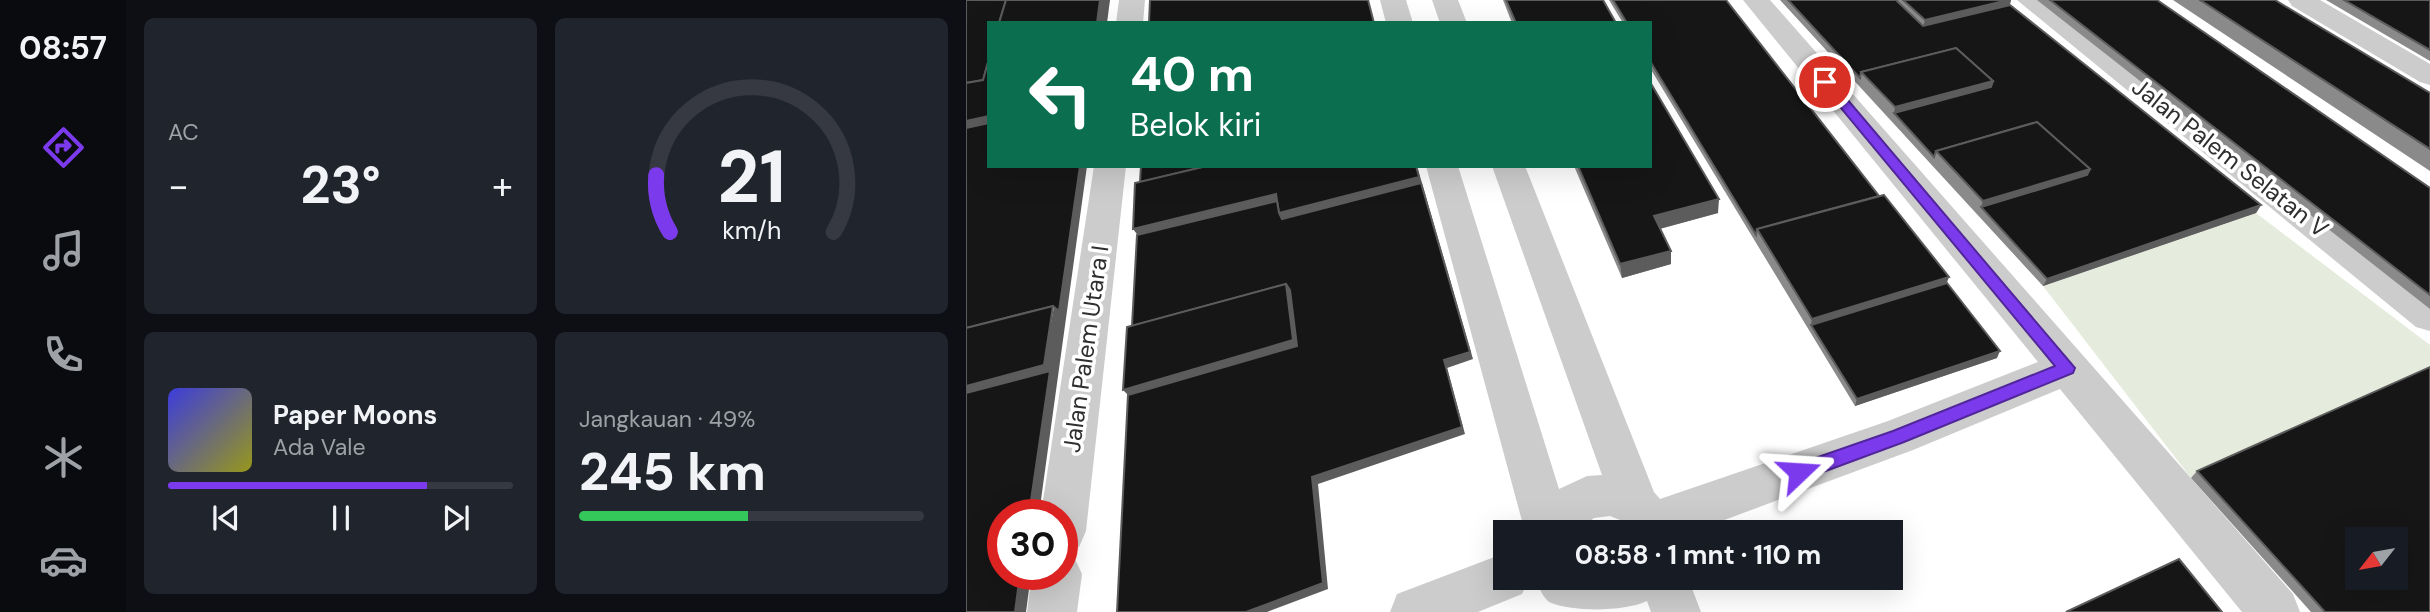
<!DOCTYPE html>
<html lang="id">
<meta charset="utf-8">
<style>
body{margin:0;font-family:"DM Sans",sans-serif;background:#20242c;color:#f1f3f6;height:100vh;display:flex;flex-direction:column;font-size:26px;white-space:nowrap}
*{box-sizing:border-box;margin:0}
p{font-size:23px;color:#9ea1a6}
.icon{flex:none;width:38px;height:38px;fill:none;stroke:currentColor;stroke-width:2;stroke-linecap:round;stroke-linejoin:round}
.map{position:relative;flex:1;overflow:hidden}
.details{display:flex;flex-direction:column;gap:18px;padding:18px;background:#0d0f14;width:840px}
.details>*{flex:none}
.top-card{position:absolute;left:21px;top:21px;width:665px;height:147px;border-radius:0px;box-shadow:0 7px 28px #0002;background:#0b6e4f;color:#fff;overflow:hidden}
.needle{width:46px;rotate:239deg}
.buttons{position:absolute;left:1379px;top:527px;display:grid;gap:14px}
.buttons a{display:grid;place-items:center;width:63px;height:63px;border-radius:0px;background:#171b24;box-shadow:0 7px 28px #0002;font-size:35px}
.speed{position:absolute;left:21px;top:499px;display:flex;gap:14px;font-size:35px;font-weight:700;text-align:center}
.speed>*{display:grid;place-content:center;width:91px;height:91px;border-radius:50%;background:#171b24;box-shadow:0 7px 28px #0002;line-height:1}
.speed .limit{border:10px solid #d22;background:#fff;color:#111}
.pin{position:absolute;display:grid;place-items:center;width:60px;height:60px;color:#fff;margin:-30px;border:4px solid #fff;border-radius:50%;box-shadow:0 2px 7px #0007}
.me{position:absolute;width:77px;margin:-38px;rotate:70deg;stroke-linejoin:round;filter:drop-shadow(0 0 5px #0008)}
.turn{display:flex;align-items:center;gap:24px;height:147px;padding:0 28px;font-size:32px}
.turn .icon{width:91px;height:91px;stroke-width:2.5}
.turn b{display:block;font-size:49px;line-height:60px}
.big{font-size:52px;font-weight:700;line-height:1.1}
.details .card{flex:1;display:flex;flex-direction:column;justify-content:center;gap:10px;min-width:0;padding:0 24px;border-radius:10px;background:#20242c}
.details .dial{align-items:center;gap:0}
.dial svg{height:182px;overflow:visible;fill:none;stroke:#363941;stroke-width:7;stroke-linecap:round;text-anchor:middle}
.dial text{fill:#f1f3f6;stroke:none}
.song{display:flex;align-items:center;gap:21px}
.cover{width:84px;height:84px;border-radius:10px;background:linear-gradient(135deg,hsl(240 70% 55%),hsl(60 70% 35%))}
.played{height:7px;border-radius:4px;background:linear-gradient(90deg,#7c3aed 75%,#363941 75%)}
.keys{display:flex;justify-content:space-around;direction:ltr}
.heat{display:flex;justify-content:space-between;align-items:center;font-size:38px;direction:ltr}
.charge{height:10px;border-radius:5px;background:linear-gradient(90deg,#34c759 49%,#363941 0)}
.details .tiles{flex:1;display:grid;gap:18px;grid-template-columns:repeat(2,1fr)}
.trip{position:absolute;left:527px;top:520px;width:410px;height:70px;border-radius:0px;background:#171b24;box-shadow:0 7px 28px #0002;font-weight:700;line-height:70px;text-align:center}
main{display:flex;flex:1;min-height:0}
.menu{display:flex;flex-direction:column;width:126px;justify-content:space-around;align-items:center;background:#090b0e;color:#9ea1a6}
.menu .icon{width:49px;height:49px}
.menu .active{color:#7c3aed}
.menu b{font-size:32px;color:#f1f3f6}
.map>svg:first-child{display:block}
.green{fill:#e6ecdd}
.lines{fill:none;stroke-linecap:round;stroke-linejoin:round}
.minor{fill:#ccc;fill-rule:evenodd}
.wall{fill:#8a8a8a}
.shaded-wall{fill:#5c5c5c}
.building{fill:#161616;stroke:#5c5c5c;stroke-width:2;fill-rule:evenodd}
.route{fill:#7c3aed;stroke:#51269a;stroke-width:2}
.labels{text-anchor:middle;stroke-width:7;stroke-linejoin:round;paint-order:stroke}
.street-label{font-size:24px;fill:#2f2f2f;stroke:#fff}
</style>
<main>
<nav class="menu">
<b>08:57</b>
<svg class="icon active" aria-label="directions" viewBox="0 0 24 24"><path d="M12 3l9 9-9 9-9-9zM9 14v-3h6M13 9l2 2-2 2"/></svg>
<svg class="icon" aria-label="music" viewBox="0 0 24 24"><path d="M9 18V5l10-2v13"/><circle cx="6" cy="18" r="3"/><circle cx="16" cy="16" r="3"/></svg>
<svg class="icon" aria-label="phone" viewBox="0 0 24 24"><path d="M5 4h4l2 5-3 2q2 4 5 5l2-3 5 2v4C11 20 4 13 5 4z"/></svg>
<svg class="icon" aria-label="climate" viewBox="0 0 24 24"><path d="M12 3v18M4 7l16 10M4 17L20 7"/></svg>
<svg class="icon" aria-label="car" viewBox="0 0 24 24"><path d="M5 17H2v-5l4-1 3-4h7l3 4 3 1v5h-3M9 17h6M6 11h13"/><circle cx="7" cy="17" r="2"/><circle cx="17" cy="17" r="2"/></svg>
</nav>
<section class="details">
<div class="tiles">
<div class="card"><p>AC</p>
<div class="heat"><a>−</a><b class="big">23°</b><a>+</a></div>
</div>
<div class="card dial"><svg viewBox="0 0 100 80">
<path d="M14 69A42 42 0 1 1 86 69"/>
<path d="M14 69A42 42 0 0 1 8 44" stroke="#7c3aed"/>
<text x="50" y="56" font-size="32" font-weight="700">21</text>
<text x="50" y="72" font-size="11">km/h</text>
</svg></div>
<div class="card">
<div class="song"><i class="cover"></i><div><b>Paper Moons</b><p>Ada Vale</p></div></div>
<div class="played"></div>
<div class="keys"><svg class="icon" aria-label="previous" viewBox="0 0 24 24"><path d="M18 5L8 12l10 7zM5 5v14"/></svg><svg class="icon" aria-label="pause" viewBox="0 0 24 24"><path d="M8 5v14M16 5v14"/></svg><svg class="icon" aria-label="next" viewBox="0 0 24 24"><path d="M6 5l10 7-10 7zM19 5v14"/></svg></div>
</div>
<div class="card"><p>Jangkauan · 49%</p><b class="big">245 km</b><div class="charge"></div></div>
</div>
</section>
<div class="map">
<svg width="1464" height="612" viewBox="0 0 1464 612">
<rect width="100%" height="100%" fill="#fff"/>
<path class="green" d="M 1290,213 L 1464,345 L 1464,371 L 1225,478 L 1077,286 Z"/>
<g class="lines">
<g class="minor">
<path d="M 153,0 L 179,0 L 177,23 L 150,23 Z"/>
<path d="M 414,0 L 440,0 L 447,23 L 420,23 Z"/>
<path d="M 466,0 L 492,0 L 501,23 L 474,23 Z"/>
<path d="M 777,0 L 804,0 L 1327,594 L 1334,612 L 1276,612 L 1094,389 L 947,450 L 726,532 L 662,532 L 654,520 L 644,516 L 628,518 L 611,532 L 559,532 L 460,166 L 492,166 L 593,489 L 621,476 L 636,475 L 526,166 L 559,166 L 688,492 L 694,499 L 922,421 L 1072,362 Z"/>
<path d="M 1051,0 L 1080,0 L 1464,295 L 1464,331 L 1450,327 Z"/>
<path d="M 1322,0 L 1354,0 L 1464,64 L 1464,85 L 1454,82 L 1326,6 Z"/>
<path d="M 128,166 L 160,166 L 120,531 L 113,547 L 98,553 L 108,557 L 116,574 L 111,612 L 61,612 L 66,574 L 96,574 L 96,514 L 75,514 Z"/>
<path d="M 539,553 L 539,578 L 564,578 L 556,594 L 512,612 L 424,612 L 431,594 Z"/>
<path d="M 569,578 L 722,578 L 735,612 L 685,612 L 681,601 C 658,612 605,612 583,602 C 576,596 573,587 569,578 Z"/>
</g>
</g>
<g class="wall">
<path d="M 537,0 L 637,0 L 650,23 L 546,23 Z"/>
<path d="M 643,0 L 760,0 L 981,283 L 1031,358 L 889,406 L 684,68 L 684,23 L 657,23 Z"/>
<path d="M 814,0 L 1045,0 L 1044,5 L 1295,205 L 1290,213 L 1077,286 Z"/>
<path d="M 1071,0 L 1191,0 L 1464,188 L 1464,309 Z"/>
<path d="M 1207,0 L 1309,0 L 1464,93 L 1464,171 Z"/>
<path d="M 1360,0 L 1464,0 L 1464,61 Z"/>
<path d="M 608,166 L 684,166 L 752,213 L 694,229 L 705,251 L 705,264 L 656,278 Z"/>
<path d="M 1231,471 L 1464,612 L 1345,612 L 1225,478 Z"/>
</g>
<g class="shaded-wall">
<path d="M 134,0 L 144,0 L 141,23 L 131,23 Z"/>
<path d="M 1042,0 L 1045,0 L 1041,13 L 955,33 L 959,20 Z"/>
<path d="M 1027,81 L 1023,95 L 928,113 L 929,107 Z"/>
<path d="M 23,116 L 23,133 L 0,137 L 0,121 Z"/>
<path d="M 114,166 L 121,166 L 73,514 L 63,514 L 0,403 L 0,386 L 85,323 Z"/>
<path d="M 451,166 L 507,359 L 481,368 L 499,434 L 352,484 L 362,589 L 301,612 L 280,612 L 357,583 L 320,227 L 177,242 L 167,229 L 310,194 Z"/>
<path d="M 1124,169 L 1117,183 L 1015,207 L 1017,201 Z"/>
<path d="M 753,199 L 752,213 L 689,230 L 688,216 Z"/>
<path d="M 1295,205 L 1290,213 L 1077,286 L 1081,279 Z"/>
<path d="M 705,251 L 705,264 L 656,278 L 654,264 Z"/>
<path d="M 983,277 L 978,290 L 845,325 L 846,319 Z"/>
<path d="M 320,284 L 328,297 L 336,354 L 169,402 L 157,390 Z"/>
<path d="M 1034,351 L 1031,358 L 889,406 L 891,399 Z"/>
<path d="M 54,574 L 65,574 L 60,612 L 49,612 Z"/>
</g>
<g class="building">
<path d="M 0,0 L 40,0 L 33,23 L 23,23 L 23,59 L 17,80 L 0,83 Z"/>
<path d="M 40,0 L 134,0 L 131,23 L 33,23 Z"/>
<path d="M 184,0 L 402,0 L 408,23 L 183,23 Z"/>
<path d="M 540,0 L 637,0 L 650,23 L 550,23 Z"/>
<path d="M 647,0 L 760,0 L 913,196 L 791,229 L 790,235 L 684,61 L 684,23 L 661,23 Z"/>
<path d="M 822,0 L 931,0 L 931,1 L 957,26 L 1044,5 L 1295,205 L 1081,279 L 1015,207 L 1121,175 L 1124,169 L 1071,122 L 970,151 L 968,157 L 928,113 L 1025,87 L 1027,81 L 990,48 L 895,72 L 894,78 Z"/>
<path d="M 937,0 L 1042,0 L 959,20 Z"/>
<path d="M 1084,0 L 1191,0 L 1464,188 L 1464,295 Z"/>
<path d="M 1234,0 L 1309,0 L 1464,93 L 1464,149 Z"/>
<path d="M 1378,0 L 1464,0 L 1464,50 Z"/>
<path d="M 990,48 L 1027,81 L 929,107 L 895,72 Z"/>
<path d="M 23,59 L 23,116 L 0,121 L 0,83 L 17,80 Z"/>
<path d="M 684,82 L 753,199 L 688,216 L 705,251 L 654,264 L 612,166 L 684,166 Z"/>
<path d="M 1071,122 L 1124,169 L 1017,201 L 970,151 Z"/>
<path d="M 23,123 L 23,166 L 114,166 L 93,311 L 87,306 L 0,328 L 0,128 Z"/>
<path d="M 175,166 L 241,166 L 174,182 Z"/>
<path d="M 241,166 L 450,166 L 453,177 L 313,213 L 310,194 L 167,229 L 169,183 Z"/>
<path d="M 455,183 L 504,352 L 478,360 L 496,427 L 346,477 L 357,583 L 280,612 L 151,612 L 162,395 L 331,346 L 324,290 L 320,284 L 166,326 L 171,235 L 311,201 L 313,213 L 316,219 Z"/>
<path d="M 918,195 L 983,277 L 846,319 L 791,229 Z"/>
<path d="M 981,283 L 1034,351 L 891,399 L 845,325 Z"/>
<path d="M 320,284 L 327,340 L 157,390 L 161,327 Z"/>
<path d="M 87,306 L 78,365 L 0,386 L 0,328 Z"/>
<path d="M 1464,367 L 1464,612 L 1359,612 L 1231,471 ZM 1391,539 L 1430,539 L 1430,578 L 1391,578 Z"/>
<path d="M 84,371 L 63,514 L 37,514 L 37,574 L 54,574 L 49,612 L 0,612 L 0,393 Z"/>
<path d="M 1213,559 L 1256,612 L 1100,612 Z"/>
</g>
<path class="route" d="M 859,78 L 864,79 L 1109,368 L 1107,373 L 938,442 L 833,481 L 826,478 L 824,472 L 826,466 L 927,431 L 1089,366 L 855,84 L 855,79 Z"/>
<g class="labels">
<g class="street-label">
<text transform="translate(1264 158) rotate(38)" y="8">Jalan Palem Selatan V</text>
<text transform="translate(120 349) rotate(-82)" y="8">Jalan Palem Utara I</text>
</g>
</g>
</svg>
<div class="buttons">
<a><svg class="needle" viewBox="-14 -14 28 28"><path d="M0-13l5 13h-10z" fill="#e53935"/><path d="M0 13l5-13h-10z" fill="#9ea1a6"/></svg></a>
</div>
<div class="speed"><div class="limit">30</div></div>
<div class="pin" style="left:859px;top:82px;background:#d93025"><svg class="icon" aria-label="arrive" viewBox="0 0 24 24"><path d="M6 21V4h12l-3 4 3 4H6"/></svg></div>
<svg class="me" style="left:833px;top:472px" viewBox="-20 -20 40 40"><path d="M0-17L14 15 0 8-14 15z" fill="#7c3aed" stroke="#fff" stroke-width="4"/></svg>
<div class="trip">08:58 · 1 mnt · 110 m</div>
<div class="top-card">
<div class="turn"><svg class="icon" aria-label="left" viewBox="0 0 24 24"><path d="M17 20v-9H6M10 6l-5 5 5 5"/></svg><div><b>40 m</b>Belok kiri</div></div>
</div>
</div>
</main>
